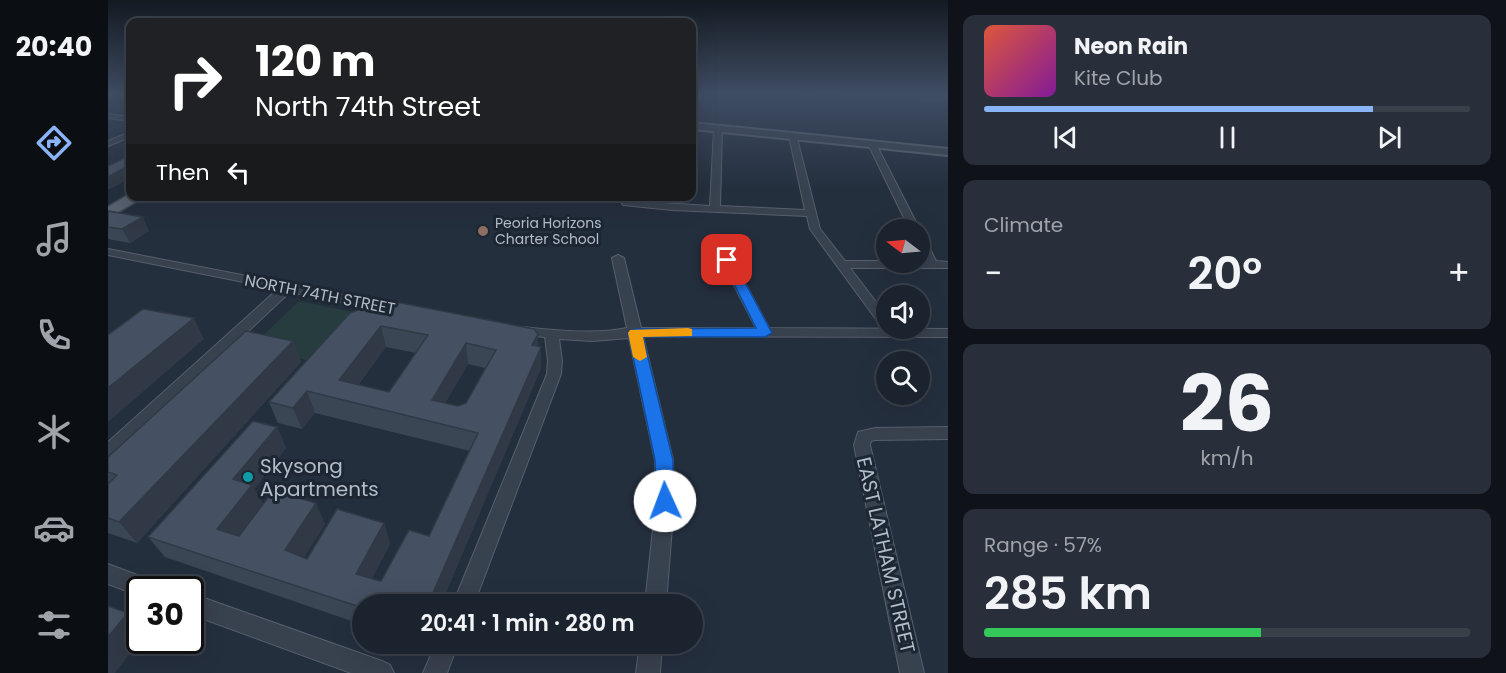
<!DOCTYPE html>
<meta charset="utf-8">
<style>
body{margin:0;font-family:Poppins,sans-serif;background:#282f3a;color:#f1f3f6;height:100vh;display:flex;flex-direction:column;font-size:22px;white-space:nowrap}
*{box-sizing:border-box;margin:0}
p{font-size:20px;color:#a0a4aa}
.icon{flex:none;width:33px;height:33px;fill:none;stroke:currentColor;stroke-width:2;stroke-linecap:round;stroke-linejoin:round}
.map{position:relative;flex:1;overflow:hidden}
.side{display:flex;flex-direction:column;gap:15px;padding:15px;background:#0f1319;width:558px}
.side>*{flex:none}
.banner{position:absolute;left:18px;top:18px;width:570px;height:183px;border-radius:12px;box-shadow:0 6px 24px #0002,0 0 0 2px #39404a;background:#202124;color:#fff;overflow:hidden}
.needle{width:39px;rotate:286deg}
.controls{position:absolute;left:768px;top:219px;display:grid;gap:12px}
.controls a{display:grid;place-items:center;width:54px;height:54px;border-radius:50%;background:#1b232e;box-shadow:0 6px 24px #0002,0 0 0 2px #39404a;font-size:30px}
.speed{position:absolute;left:18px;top:576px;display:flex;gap:12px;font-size:30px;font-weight:700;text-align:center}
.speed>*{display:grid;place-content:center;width:78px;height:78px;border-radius:50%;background:#1b232e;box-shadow:0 6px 24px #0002,0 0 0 2px #39404a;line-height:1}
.speed .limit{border:3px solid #111;border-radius:9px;background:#fff;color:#111}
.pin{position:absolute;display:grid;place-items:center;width:51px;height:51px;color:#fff;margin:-26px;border-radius:12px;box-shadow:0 3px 9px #0006}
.me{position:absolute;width:66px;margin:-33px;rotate:358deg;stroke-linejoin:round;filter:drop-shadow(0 0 4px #0008)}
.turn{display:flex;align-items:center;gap:21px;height:126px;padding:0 30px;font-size:27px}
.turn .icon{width:78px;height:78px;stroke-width:2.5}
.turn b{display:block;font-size:42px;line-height:51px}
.then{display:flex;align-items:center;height:57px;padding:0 30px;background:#0003;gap:12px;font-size:22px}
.big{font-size:45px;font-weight:600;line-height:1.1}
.side .card{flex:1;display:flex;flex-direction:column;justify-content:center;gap:9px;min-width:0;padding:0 21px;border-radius:12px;background:#282f3a}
.side .dial{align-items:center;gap:0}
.dial b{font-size:78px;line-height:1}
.song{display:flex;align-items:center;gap:18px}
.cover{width:72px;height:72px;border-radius:9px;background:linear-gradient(135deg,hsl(10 70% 55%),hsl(290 70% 35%))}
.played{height:6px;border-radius:3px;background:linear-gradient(90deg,#8ab4f8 80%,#39404a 80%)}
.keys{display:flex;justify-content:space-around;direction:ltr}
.heat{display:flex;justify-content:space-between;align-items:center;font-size:33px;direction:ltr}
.charge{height:9px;border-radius:4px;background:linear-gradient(90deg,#34c759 57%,#39404a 0)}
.trip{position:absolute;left:244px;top:594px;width:351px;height:60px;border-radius:30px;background:#1b232e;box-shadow:0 6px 24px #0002,0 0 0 2px #39404a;font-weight:600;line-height:60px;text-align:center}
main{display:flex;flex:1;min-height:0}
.tab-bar{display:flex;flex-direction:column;width:108px;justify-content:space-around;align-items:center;background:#0b0e12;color:#a0a4aa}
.tab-bar .icon{width:42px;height:42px}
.tab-bar .active{color:#8ab4f8}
.tab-bar b{font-size:27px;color:#f1f3f6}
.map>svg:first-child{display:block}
.green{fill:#263c3f}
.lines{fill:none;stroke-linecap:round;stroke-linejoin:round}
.minor-casing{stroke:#565f6c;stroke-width:2}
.tertiary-casing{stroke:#565f6c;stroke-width:4}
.primary-casing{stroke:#414a57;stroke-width:3}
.minor{fill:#38414e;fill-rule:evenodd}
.tertiary{fill:#38414e;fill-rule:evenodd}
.primary{fill:#56606e;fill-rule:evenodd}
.wall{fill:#3b4654;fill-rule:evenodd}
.shaded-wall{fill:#303945}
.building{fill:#455162;stroke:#303945;stroke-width:1.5;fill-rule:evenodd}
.route{fill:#1a73e8;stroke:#114b97;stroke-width:1.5}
.slow{fill:#f59e0b}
.education-dot{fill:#8d6e63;stroke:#1d2633;stroke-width:2}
.culture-dot{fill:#0f9aa8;stroke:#1d2633;stroke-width:2}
.labels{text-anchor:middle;stroke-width:6;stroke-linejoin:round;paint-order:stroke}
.far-poi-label{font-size:14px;fill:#b4bcc9;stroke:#1d2633;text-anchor:start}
.street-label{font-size:16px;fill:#b4bcc9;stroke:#1d2633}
.near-poi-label{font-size:20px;fill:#b4bcc9;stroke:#1d2633;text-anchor:start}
.near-street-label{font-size:20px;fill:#b4bcc9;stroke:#1d2633}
</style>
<main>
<nav class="tab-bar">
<b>20:40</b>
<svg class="icon active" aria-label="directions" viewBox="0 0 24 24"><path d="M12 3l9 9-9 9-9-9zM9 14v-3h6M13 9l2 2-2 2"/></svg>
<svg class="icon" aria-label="music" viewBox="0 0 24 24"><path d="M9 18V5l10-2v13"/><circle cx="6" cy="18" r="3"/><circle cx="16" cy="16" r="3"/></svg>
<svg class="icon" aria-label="phone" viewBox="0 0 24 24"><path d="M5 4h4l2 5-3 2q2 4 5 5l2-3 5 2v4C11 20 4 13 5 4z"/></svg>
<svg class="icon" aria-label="climate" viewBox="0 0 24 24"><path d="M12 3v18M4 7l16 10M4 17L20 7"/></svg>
<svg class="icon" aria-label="car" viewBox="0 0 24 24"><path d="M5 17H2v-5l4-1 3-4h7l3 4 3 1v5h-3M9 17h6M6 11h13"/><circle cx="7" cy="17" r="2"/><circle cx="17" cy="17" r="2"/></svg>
<svg class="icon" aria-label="filters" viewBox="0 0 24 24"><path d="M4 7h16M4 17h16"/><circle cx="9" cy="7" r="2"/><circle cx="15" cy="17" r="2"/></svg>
</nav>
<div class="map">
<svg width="840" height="673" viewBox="0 0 840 673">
<rect width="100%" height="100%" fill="#242f3e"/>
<g class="green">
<path d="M 678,94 L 840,94 L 840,103 L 711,94 L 712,97 Z"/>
<path d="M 191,301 L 244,312 L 203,361 L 143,347 Z"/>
</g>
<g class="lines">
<g class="minor-casing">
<g id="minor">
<path d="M 0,114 L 22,117 L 22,121 L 0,118 Z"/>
<path d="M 610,127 L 614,129 L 612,206 L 697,210 L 681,136 L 688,134 L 712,229 L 737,261 L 817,261 L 812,249 L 812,236 L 817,239 L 828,261 L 840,262 L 840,268 L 742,268 L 778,315 L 778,327 L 773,326 L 702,229 L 699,216 L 564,210 L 515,205 L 510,196 L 520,196 L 522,201 L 602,206 L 606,129 Z"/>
<path d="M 22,132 L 22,137 L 0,146 L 0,141 Z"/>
<path d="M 761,142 L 768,144 L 812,230 L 812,231 L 802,230 L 760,144 Z"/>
<path d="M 0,249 L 282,304 L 288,308 L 282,312 L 182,292 L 6,457 L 0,459 L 0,442 L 170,289 L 0,255 Z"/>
<path d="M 510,255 L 516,258 L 533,328 L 648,328 L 613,260 L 619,257 L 625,260 L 661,328 L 840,329 L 840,337 L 535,336 L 565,460 L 566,501 L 558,604 L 537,604 L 548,501 L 547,460 L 521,338 L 484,341 L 451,339 L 454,361 L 453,374 L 366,604 L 345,604 L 439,374 L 440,361 L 437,337 L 413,335 L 406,331 L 413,327 C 449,330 484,335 519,328 L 504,258 Z"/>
<path d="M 840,427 L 840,439 L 767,440 L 763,441 L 762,445 L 816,673 L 792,673 L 746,445 L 750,432 L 767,428 Z"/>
<path d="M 0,564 L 50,583 L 53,590 L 32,590 L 32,596 L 0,584 Z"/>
<path d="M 82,593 L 274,661 L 282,665 L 286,673 L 243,673 L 82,614 Z"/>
<path d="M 328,644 L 350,644 L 339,673 L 315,673 Z"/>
<path d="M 532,644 L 554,644 L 552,673 L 528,673 Z"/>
</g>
</g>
<g class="tertiary-casing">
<path id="tertiary" d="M 584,123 L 840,149 L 840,155 L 584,129 Z"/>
</g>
<g class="primary-casing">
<path id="primary" d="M 22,194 L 22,196 L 37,196 L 0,218 L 0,207 Z"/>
</g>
<use href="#minor" class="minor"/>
<use href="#tertiary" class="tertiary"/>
<use href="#primary" class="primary"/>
</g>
<g class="wall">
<path d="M 0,211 L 41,231 L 22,243 L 0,239 Z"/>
<path d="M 242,313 L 430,346 L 433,368 L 333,604 L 255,604 L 255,625 L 57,557 L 40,537 L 169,427 L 178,448 L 146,489 L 155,504 L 217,524 L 196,557 L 199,559 L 276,523 L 282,544 L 264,578 L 273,581 L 321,536 L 362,451 L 207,413 L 194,429 L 170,423 L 161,402 ZM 278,347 L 308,353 L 281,392 L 250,385 ZM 360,364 L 377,368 L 358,403 L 350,406 L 337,403 Z"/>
<path d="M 185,341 L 193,362 L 29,543 L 0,533 L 0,457 Z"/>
</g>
<g class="shaded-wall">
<path d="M 22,165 L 22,179 L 0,190 L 0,177 Z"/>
<path d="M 35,217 L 41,231 L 22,243 L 14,229 Z"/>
<path d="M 86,318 L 96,339 L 0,422 L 0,388 Z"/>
<path d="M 273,326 L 278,347 L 237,401 L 231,380 Z"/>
<path d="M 430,334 L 430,354 L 433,347 L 433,368 L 333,604 L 320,604 L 424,345 Z"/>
<path d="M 185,341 L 193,362 L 29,543 L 11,522 Z"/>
<path d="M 358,343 L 360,364 L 327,421 L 324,400 Z"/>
<path d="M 199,391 L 207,413 L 194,429 L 185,408 Z"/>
<path d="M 169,427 L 178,448 L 146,489 L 156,506 L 123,549 L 109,529 L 125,479 Z"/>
<path d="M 208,503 L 217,524 L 188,571 L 177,550 Z"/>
<path d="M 276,523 L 282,544 L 256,593 L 248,574 Z"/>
<path d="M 20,613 L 32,624 L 32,640 L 7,673 L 0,673 L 0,637 Z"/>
</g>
<g class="building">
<path d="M 22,155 L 22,165 L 0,177 L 0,166 Z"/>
<path d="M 0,211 L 35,217 L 14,229 L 0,227 Z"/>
<path d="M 278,300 L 426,329 L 430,334 L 424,345 L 433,347 L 320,604 L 255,604 L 255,608 L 40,537 L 145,421 L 169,427 L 125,479 L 144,485 L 109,529 L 131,536 L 165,491 L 208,503 L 177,550 L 199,559 L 229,509 L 276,523 L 248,574 L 273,581 L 301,530 L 321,536 L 370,433 L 199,391 L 185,408 L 161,402 L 242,313 ZM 273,326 L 320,335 L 281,392 L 231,380 ZM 358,343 L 388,350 L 358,403 L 350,406 L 324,400 Z"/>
<path d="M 35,309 L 86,318 L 0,388 L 0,335 Z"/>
<path d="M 138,331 L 185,341 L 11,522 L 0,518 L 0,484 L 9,475 L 0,472 L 0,457 Z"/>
<path d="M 0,606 L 20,613 L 0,637 Z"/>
</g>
<linearGradient id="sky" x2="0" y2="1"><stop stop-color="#141a22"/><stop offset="0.5" stop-color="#3f4d63"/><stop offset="1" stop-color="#3f4d63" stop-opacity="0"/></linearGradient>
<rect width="840" height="188" fill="url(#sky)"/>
<path class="route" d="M 615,258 L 625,260 L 664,333 L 657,337 L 535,337 L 565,460 L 566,501 L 564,507 L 557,509 L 551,507 L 548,501 L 547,460 L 520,333 L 527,329 L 648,328 L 614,260 Z"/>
<path class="slow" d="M 580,328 L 584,329 L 584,336 L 535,337 L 539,357 L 532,361 L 525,357 L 520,333 L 522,330 Z"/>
<circle class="education-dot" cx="375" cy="231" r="6"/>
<circle class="culture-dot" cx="140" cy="477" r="6"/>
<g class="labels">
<g class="far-poi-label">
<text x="387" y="228">Peoria Horizons<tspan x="387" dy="16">Charter School</tspan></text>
</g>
<g class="street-label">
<text transform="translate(212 294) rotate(11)" y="6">NORTH 74TH STREET</text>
</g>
<g class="near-poi-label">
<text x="152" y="473">Skysong<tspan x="152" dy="23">Apartments</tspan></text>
</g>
<g class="near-street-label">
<text transform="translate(778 555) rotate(77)" y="7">EAST LATHAM STREET</text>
</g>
</g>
</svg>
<div class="controls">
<a><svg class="needle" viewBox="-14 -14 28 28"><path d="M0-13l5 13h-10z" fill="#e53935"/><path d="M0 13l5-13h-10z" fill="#a0a4aa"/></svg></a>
<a><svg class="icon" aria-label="sound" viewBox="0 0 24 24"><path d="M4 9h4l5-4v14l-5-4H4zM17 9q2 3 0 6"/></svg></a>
<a><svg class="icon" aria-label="search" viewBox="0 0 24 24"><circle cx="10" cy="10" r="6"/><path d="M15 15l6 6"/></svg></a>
</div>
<div class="speed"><div class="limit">30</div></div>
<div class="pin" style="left:619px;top:260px;background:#d93025"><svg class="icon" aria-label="arrive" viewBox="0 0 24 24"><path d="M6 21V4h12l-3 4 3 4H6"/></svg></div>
<svg class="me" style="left:557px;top:501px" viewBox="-20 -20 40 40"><circle r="19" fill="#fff"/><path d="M0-13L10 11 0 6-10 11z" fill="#1a73e8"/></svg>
<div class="trip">20:41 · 1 min · 280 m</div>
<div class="banner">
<div class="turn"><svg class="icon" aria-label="right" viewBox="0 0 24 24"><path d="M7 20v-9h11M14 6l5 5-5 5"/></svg><div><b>120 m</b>North 74th Street</div></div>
<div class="then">Then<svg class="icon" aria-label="left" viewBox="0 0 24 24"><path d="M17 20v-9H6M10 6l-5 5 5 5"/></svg></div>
</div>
</div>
<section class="side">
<div class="card">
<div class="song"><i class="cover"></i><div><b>Neon Rain</b><p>Kite Club</p></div></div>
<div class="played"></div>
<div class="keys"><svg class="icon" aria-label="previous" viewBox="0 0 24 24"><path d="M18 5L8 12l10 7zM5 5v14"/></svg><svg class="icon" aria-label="pause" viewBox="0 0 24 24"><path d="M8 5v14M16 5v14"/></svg><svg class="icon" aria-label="next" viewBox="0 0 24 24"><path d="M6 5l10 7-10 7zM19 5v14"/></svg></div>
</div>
<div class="card"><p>Climate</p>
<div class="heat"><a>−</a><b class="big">20°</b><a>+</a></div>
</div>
<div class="card dial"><b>26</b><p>km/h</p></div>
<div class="card"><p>Range · 57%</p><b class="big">285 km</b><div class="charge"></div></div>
</section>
</main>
